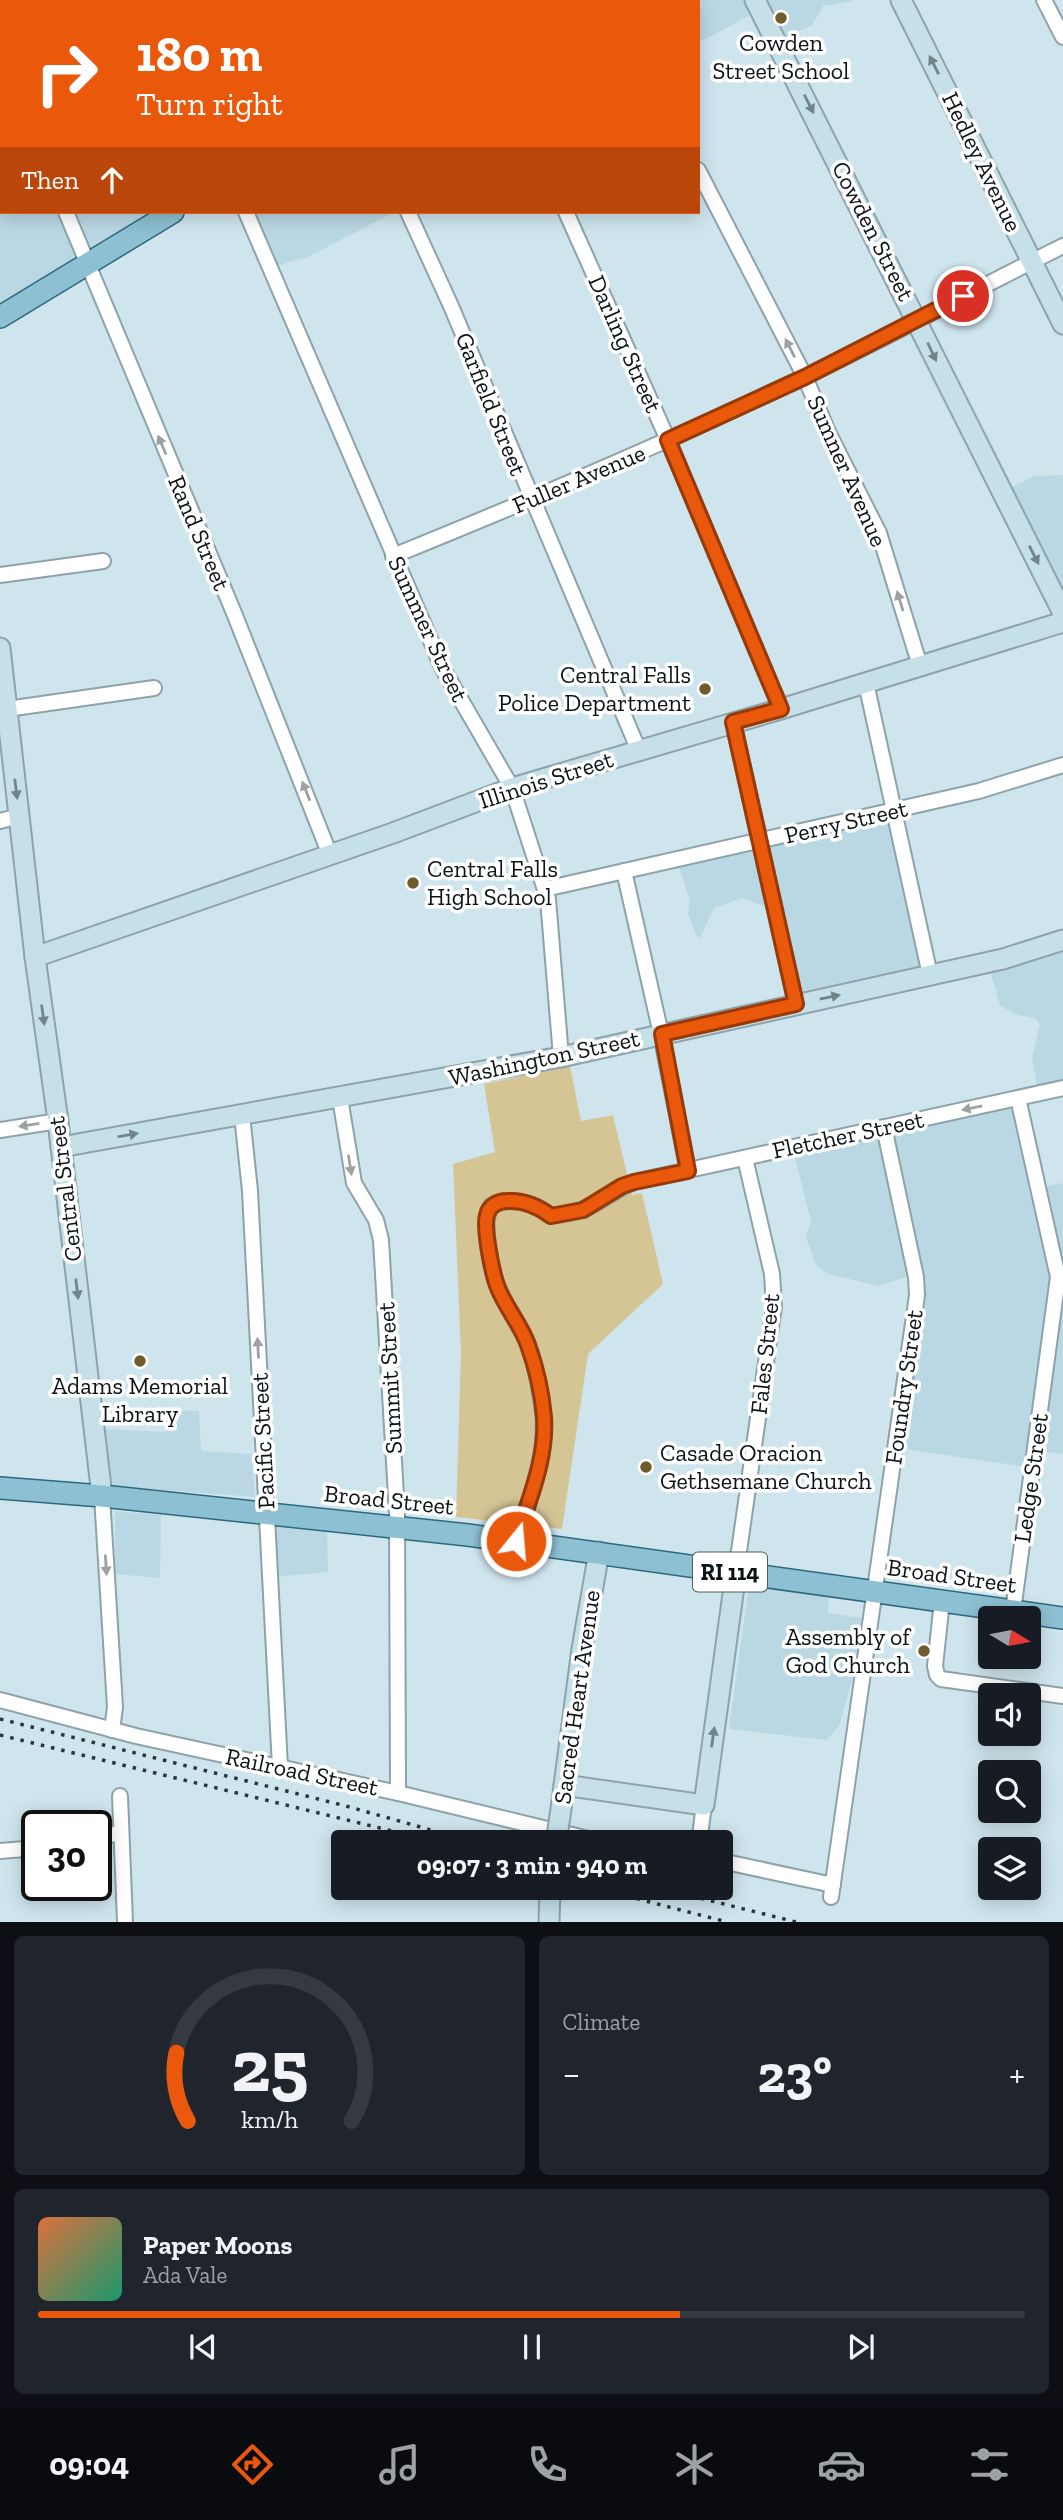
<!DOCTYPE html>
<meta charset="utf-8">
<style>
body{margin:0;font-family:"Zilla Slab",serif;background:#20242c;color:#f1f3f6;height:100vh;display:flex;flex-direction:column;font-size:26px;white-space:nowrap}
*{box-sizing:border-box;margin:0}
p{font-size:23px;color:#9ea1a6}
.icon{flex:none;width:38px;height:38px;fill:none;stroke:currentColor;stroke-width:2;stroke-linecap:round;stroke-linejoin:round}
.map{position:relative;height:1922px;overflow:hidden}
.details{display:flex;flex-direction:column;gap:14px;padding:14px;background:#0d0f14;flex:1}
.details>*{flex:none}
.banner{position:absolute;left:0px;top:0px;width:700px;height:214px;box-shadow:0 4px 18px #0003;background:#ea580c;color:#fff;overflow:hidden}
.needle{width:46px;rotate:100deg}
.tools{position:absolute;left:978px;top:1606px;display:grid;gap:14px}
.tools a{display:grid;place-items:center;width:63px;height:63px;border-radius:7px;background:#171b24;box-shadow:0 4px 18px #0003;font-size:35px}
.speed{position:absolute;left:21px;top:1810px;display:flex;gap:14px;font-size:35px;font-weight:700;text-align:center}
.speed>*{display:grid;place-content:center;width:91px;height:91px;border-radius:50%;background:#171b24;box-shadow:0 4px 18px #0003;line-height:1}
.speed .limit{border:4px solid #111;border-radius:10px;background:#fff;color:#111}
.pin{position:absolute;display:grid;place-items:center;width:60px;height:60px;color:#fff;margin:-30px;border:4px solid #fff;border-radius:50%;box-shadow:0 2px 7px #0007}
.me{position:absolute;width:77px;margin:-38px;rotate:17deg;stroke-linejoin:round;filter:drop-shadow(0 0 5px #0008)}
.turn{display:flex;align-items:center;gap:24px;height:147px;padding:0 21px;font-size:32px}
.turn .icon{width:91px;height:91px;stroke-width:2.5}
.turn b{display:block;font-size:49px;line-height:60px}
.then{display:flex;align-items:center;height:66px;padding:0 21px;background:#0003;gap:14px;font-size:26px}
.big{font-size:52px;font-weight:700;line-height:1.1}
.details .tile{flex:1;display:flex;flex-direction:column;justify-content:center;gap:10px;min-width:0;padding:0 24px;border-radius:10px;background:#20242c}
.details .dial{align-items:center;gap:0}
.dial svg{height:182px;overflow:visible;fill:none;stroke:#363941;stroke-width:7;stroke-linecap:round;text-anchor:middle}
.dial text{fill:#f1f3f6;stroke:none}
.song{display:flex;align-items:center;gap:21px}
.cover{width:84px;height:84px;border-radius:10px;background:linear-gradient(135deg,hsl(20 70% 55%),hsl(160 70% 35%))}
.played{height:7px;border-radius:4px;background:linear-gradient(90deg,#ea580c 65%,#363941 65%)}
.keys{display:flex;justify-content:space-around;direction:ltr}
.heat{display:flex;justify-content:space-between;align-items:center;font-size:38px;direction:ltr}
.details .tiles{flex:1;display:grid;gap:14px;grid-template-columns:1fr 1fr}
.tile:last-child{grid-column:span 2}
.trip{position:absolute;left:331px;top:1830px;width:402px;height:70px;border-radius:7px;background:#171b24;box-shadow:0 4px 18px #0003;font-weight:700;line-height:70px;text-align:center}
.tab-bar{display:flex;height:112px;justify-content:space-around;align-items:center;background:#090b0e;color:#9ea1a6}
.tab-bar .icon{width:49px;height:49px}
.tab-bar .on{color:#ea580c}
.tab-bar b{font-size:32px;color:#f1f3f6}
.map>svg:first-child{display:block}
.built{fill:#bad8e4}
.green{fill:#d5c595}
.lines{fill:none;stroke-linecap:round;stroke-linejoin:round}
.street-casing{stroke:#8ea2ab;stroke-width:18}
.secondary-casing{stroke:#8ea2ab;stroke-width:23}
.primary-casing{stroke:#2d687d;stroke-width:24}
.street{stroke:#fff;stroke-width:14}
.secondary{stroke:#c5e0e8;stroke-width:19}
.primary{stroke:#8cc0d2;stroke-width:21}
.rail{stroke:#2c363a;stroke-width:3.5;stroke-dasharray:3.5 7;stroke-linecap:butt}
.secondary-bridge-casing{stroke:#8ea2ab;stroke-width:23;stroke-linecap:butt}
.secondary-bridge{stroke:#c5e0e8;stroke-width:19}
.oneway{fill:#71848a}
.oneway2{fill:#9da1a2}
.route-casing{stroke:#983908;stroke-width:18}
.route{stroke:#ea580c;stroke-width:12}
.poi-dot{fill:#6e5d2b;stroke:#fff;stroke-width:2.5}
.labels{text-anchor:middle;stroke-width:7;stroke-linejoin:round;paint-order:stroke}
.shield{fill:#fff;stroke:#545a5c;stroke-width:2}
.shield-label{font-size:23px;font-weight:bold;fill:#0b1316}
.poi-label{font-size:24px;fill:#0b1316;stroke:#fff}
.street-label{font-size:24px;fill:#0b1316;stroke:#fff}
</style>
<div class="map">
<svg width="1063" height="1922" viewBox="0 0 1063 1922">
<rect width="100%" height="100%" fill="#cfe5ee"/>
<g class="built">
<path d="M 0,0 L 130,2 L 2,2 L 2,212 L 162,212 L 0,312 Z"/>
<path d="M 256,0 L 854,0 L 834,5 L 824,5 L 812,25 L 775,43 L 756,12 L 706,39 L 698,41 L 698,2 L 252,2 Z"/>
<path d="M 242,212 L 394,212 L 306,258 L 291,261 L 269,270 Z"/>
<path d="M 1063,475 L 1063,617 L 1005,491 L 1034,476 Z"/>
<path d="M 889,812 L 924,975 L 792,1005 L 769,908 L 742,898 L 714,908 L 700,938 L 697,937 L 688,914 L 690,901 L 677,861 Z"/>
<path d="M 1063,939 L 1063,1088 L 1038,1092 L 1032,1057 L 1040,1024 L 1035,1018 L 1014,1014 L 1000,1005 L 988,963 Z"/>
<path d="M 1016,1100 L 1040,1187 L 1063,1183 L 1063,1454 L 1031,1450 L 1026,1467 L 891,1447 L 912,1280 L 909,1276 L 879,1286 L 828,1274 L 816,1265 L 806,1237 L 811,1221 L 793,1150 Z"/>
<path d="M 167,1410 L 199,1411 L 201,1451 L 252,1454 L 255,1497 L 110,1486 L 103,1429 L 166,1432 Z"/>
<path d="M 115,1511 L 161,1515 L 160,1578 L 115,1574 Z"/>
<path d="M 272,1524 L 327,1528 L 328,1572 L 274,1577 Z"/>
<path d="M 749,1585 L 829,1596 L 828,1613 L 862,1618 L 854,1672 L 840,1724 L 827,1740 L 729,1729 Z"/>
</g>
<path class="green" d="M 570,1066 L 581,1121 L 613,1115 L 632,1195 L 642,1193 L 663,1284 L 588,1354 L 562,1529 L 456,1517 L 461,1352 L 453,1164 L 495,1152 L 484,1084 Z"/>
<g class="lines">
<g class="street-casing">
<g id="street">
<path d="M 134,0 L 134,2"/>
<path d="M 284,0 L 285,2"/>
<path d="M 612,0 L 613,2"/>
<path d="M 1044,0 L 1063,37"/>
<path d="M 0,48 L 2,52"/>
<path d="M 698,170 L 805,377 L 828,432 L 879,533 L 920,666"/>
<path d="M 66,212 L 234,613 L 330,855"/>
<path d="M 246,212 L 443,669 L 512,788 L 548,899 L 561,1057"/>
<path d="M 408,212 L 451,306 L 639,751"/>
<path d="M 566,212 L 668,440 L 781,709"/>
<path d="M 393,556 C 531,500 668,442 802,378 C 890,336 976,289 1063,246"/>
<path d="M 0,575 L 103,561"/>
<path d="M 866,683 L 930,975"/>
<path d="M 7,709 L 154,688"/>
<path d="M 733,722 L 796,1004"/>
<path d="M 0,821 L 19,816"/>
<path d="M 624,871 L 661,1034 L 688,1171"/>
<path d="M 545,889 L 979,791 L 1063,765"/>
<path d="M 340,1098 L 354,1183 L 376,1220 L 381,1240 L 397,1513 L 398,1793"/>
<path d="M 242,1115 L 250,1191 L 280,1767"/>
<path d="M 0,1130 L 58,1121"/>
<path d="M 102,1496 L 115,1707 L 112,1730"/>
<path d="M 516,1541 C 530,1497 550,1452 542,1405 C 539,1385 535,1361 527,1342 C 519,1324 507,1308 499,1290 C 491,1272 481,1222 491,1206 C 511,1196 534,1202 551,1216 C 562,1214 574,1213 584,1209 C 602,1202 615,1189 634,1182 L 1063,1088"/>
<path d="M 736,1572 L 774,1306 L 772,1274 L 745,1158"/>
<path d="M 942,1601 L 935,1666 L 937,1675 L 941,1679 L 1063,1696"/>
<path d="M 1013,1611 L 1058,1277 L 1018,1098"/>
<path d="M 0,1700 L 136,1736 L 398,1793 L 605,1843"/>
<path d="M 120,1796 L 125,1922"/>
<path d="M 96,1837 L 121,1833"/>
<path d="M 699,1843 L 704,1805"/>
<path d="M 0,1851 L 37,1848"/>
<path d="M 721,1861 L 833,1885"/>
<path d="M 831,1897 L 917,1295 L 916,1277 L 884,1127"/>
</g>
</g>
<g class="secondary-casing">
<g id="secondary">
<path d="M 755,0 L 1063,613"/>
<path d="M 901,0 L 1063,324"/>
<path d="M 0,648 L 35,957 L 58,1121 L 102,1496"/>
<path d="M 35,957 L 393,833 L 512,788 L 781,709 L 1063,622"/>
<path d="M 61,1147 L 561,1057 L 1003,959 L 1063,940"/>
<path d="M 564,1785 L 704,1805 L 736,1572"/>
<path d="M 560,1816 L 582,1649 L 599,1552"/>
<path d="M 549,1922 L 550,1888"/>
</g>
</g>
<g class="primary-casing">
<g id="primary">
<path d="M 533,2 L 536,0"/>
<path d="M 0,317 L 173,212"/>
<path d="M 0,1488 L 102,1496 L 468,1535 L 1063,1618"/>
</g>
</g>
<use href="#street" class="street"/>
<use href="#secondary" class="secondary"/>
<use href="#primary" class="primary"/>
<g class="rail">
<path d="M 0,1719 L 346,1806 L 477,1843"/>
<path d="M 0,1735 L 425,1839"/>
<path d="M 596,1888 L 727,1922"/>
<path d="M 660,1888 L 796,1922"/>
</g>
<g class="secondary-bridge-casing">
<path id="secondary-bridge" d="M 556,1843 L 560,1816"/>
</g>
<use href="#secondary-bridge" class="secondary-bridge"/>
</g>
<defs><path id="oneway-solid" d="M-6-.8H1V-3.2L6.5 0L1 3.2V.8H-6Z" transform="scale(1.75)"/></defs>
<g class="oneway">
<use href="#oneway-solid" transform="translate(934 65) rotate(-117)"/>
<use href="#oneway-solid" transform="translate(809 104) rotate(63)"/>
<use href="#oneway-solid" transform="translate(932 352) rotate(65)"/>
<use href="#oneway-solid" transform="translate(1034 555) rotate(63)"/>
<use href="#oneway-solid" transform="translate(16 789) rotate(83)"/>
<use href="#oneway-solid" transform="translate(830 997) rotate(-12)"/>
<use href="#oneway-solid" transform="translate(43 1015) rotate(82)"/>
<use href="#oneway-solid" transform="translate(128 1135) rotate(-10)"/>
<use href="#oneway-solid" transform="translate(77 1289) rotate(83)"/>
<use href="#oneway-solid" transform="translate(713 1737) rotate(-82)"/>
</g>
<g class="oneway2">
<use href="#oneway-solid" transform="translate(790 348) rotate(-117)"/>
<use href="#oneway-solid" transform="translate(162 445) rotate(-113)"/>
<use href="#oneway-solid" transform="translate(900 601) rotate(-107)"/>
<use href="#oneway-solid" transform="translate(306 791) rotate(-112)"/>
<use href="#oneway-solid" transform="translate(972 1108) rotate(168)"/>
<use href="#oneway-solid" transform="translate(29 1125) rotate(171)"/>
<use href="#oneway-solid" transform="translate(350 1165) rotate(81)"/>
<use href="#oneway-solid" transform="translate(258 1348) rotate(-93)"/>
<use href="#oneway-solid" transform="translate(106 1565) rotate(86)"/>
</g>
<g class="lines">
<g class="route-casing">
<path id="route" d="M 516,1541 C 528,1501 547,1460 544,1417 C 542,1394 536,1367 528,1345 C 521,1325 506,1308 498,1288 C 493,1276 483,1228 487,1215 C 489,1206 498,1201 507,1201 C 523,1200 538,1206 551,1216 L 583,1210 L 622,1186 L 634,1182 L 688,1171 L 662,1034 L 796,1004 L 733,722 L 781,709 L 668,440 L 805,377 L 963,296"/>
</g>
<use href="#route" class="route"/>
</g>
<g class="poi-dot">
<circle cx="781" cy="18" r="7"/>
<circle cx="705" cy="689" r="7"/>
<circle cx="413" cy="883" r="7"/>
<circle cx="140" cy="1361" r="7"/>
<circle cx="646" cy="1467" r="7"/>
<circle cx="924" cy="1651" r="7"/>
</g>
<g class="labels">
<rect class="shield" x="693" y="1552.5" width="74" height="39" rx="5"/>
<g class="shield-label">
<text x="730" y="1580">RI 114</text>
</g>
<g class="poi-label">
<text x="781" y="51">Cowden<tspan x="781" dy="28">Street School</tspan></text>
<text x="691" y="683" text-anchor="end">Central Falls<tspan x="691" dy="28">Police Department</tspan></text>
<text x="427" y="877" text-anchor="start">Central Falls<tspan x="427" dy="28">High School</tspan></text>
<text x="140" y="1394">Adams Memorial<tspan x="140" dy="28">Library</tspan></text>
<text x="660" y="1461" text-anchor="start">Casade Oracion<tspan x="660" dy="28">Gethsemane Church</tspan></text>
<text x="910" y="1645" text-anchor="end">Assembly of<tspan x="910" dy="28">God Church</tspan></text>
</g>
<g class="street-label">
<text transform="translate(982 162) rotate(64)" y="8">Hedley Avenue</text>
<text transform="translate(873 231) rotate(63)" y="8">Cowden Street</text>
<text transform="translate(625 344) rotate(66)" y="8">Darling Street</text>
<text transform="translate(491 404) rotate(68)" y="8">Garfield Street</text>
<text transform="translate(847 471) rotate(66)" y="8">Sumner Avenue</text>
<text transform="translate(579 479) rotate(-23)" y="8">Fuller Avenue</text>
<text transform="translate(199 533) rotate(67)" y="8">Rand Street</text>
<text transform="translate(428 629) rotate(65)" y="8">Summer Street</text>
<text transform="translate(546 780) rotate(-18)" y="8">Illinois Street</text>
<text transform="translate(846 822) rotate(-13)" y="8">Perry Street</text>
<text transform="translate(544 1058) rotate(-12)" y="8">Washington Street</text>
<text transform="translate(848 1135) rotate(-12)" y="8">Fletcher Street</text>
<text transform="translate(65 1189) rotate(-97)" y="8">Central Street</text>
<text transform="translate(765 1354) rotate(-84)" y="8">Fales Street</text>
<text transform="translate(390 1378) rotate(-93)" y="8">Summit Street</text>
<text transform="translate(904 1387) rotate(-82)" y="8">Foundry Street</text>
<text transform="translate(263 1441) rotate(-93)" y="8">Pacific Street</text>
<text transform="translate(1031 1478) rotate(-82)" y="8">Ledge Street</text>
<text transform="translate(389 1500) rotate(6)" y="8">Broad Street</text>
<text transform="translate(952 1576) rotate(8)" y="8">Broad Street</text>
<text transform="translate(577 1697) rotate(-82)" y="8">Sacred Heart Avenue</text>
<text transform="translate(302 1772) rotate(12)" y="8">Railroad Street</text>
</g>
</g>
</svg>
<div class="tools">
<a><svg class="needle" viewBox="-14 -14 28 28"><path d="M0-13l5 13h-10z" fill="#e53935"/><path d="M0 13l5-13h-10z" fill="#9ea1a6"/></svg></a>
<a><svg class="icon" aria-label="sound" viewBox="0 0 24 24"><path d="M4 9h4l5-4v14l-5-4H4zM17 9q2 3 0 6"/></svg></a>
<a><svg class="icon" aria-label="search" viewBox="0 0 24 24"><circle cx="10" cy="10" r="6"/><path d="M15 15l6 6"/></svg></a>
<a><svg class="icon" aria-label="layers" viewBox="0 0 24 24"><path d="M12 4l9 5-9 5-9-5zM3 14l9 5 9-5"/></svg></a>
</div>
<div class="speed"><div class="limit">30</div></div>
<div class="pin" style="left:963px;top:296px;background:#d93025"><svg class="icon" aria-label="arrive" viewBox="0 0 24 24"><path d="M6 21V4h12l-3 4 3 4H6"/></svg></div>
<svg class="me" style="left:516px;top:1541px" viewBox="-20 -20 40 40"><circle r="17" fill="#ea580c" stroke="#fff" stroke-width="3"/><path d="M0-11L8 9 0 5-8 9z" fill="#fff"/></svg>
<div class="trip">09:07 · 3 min · 940 m</div>
<div class="banner">
<div class="turn"><svg class="icon" aria-label="right" viewBox="0 0 24 24"><path d="M7 20v-9h11M14 6l5 5-5 5"/></svg><div><b>180 m</b>Turn right</div></div>
<div class="then">Then<svg class="icon" aria-label="ahead" viewBox="0 0 24 24"><path d="M12 20V5M6 11l6-6 6 6"/></svg></div>
</div>
</div>
<section class="details">
<div class="tiles">
<div class="tile dial"><svg viewBox="0 0 100 80">
<path d="M14 69A42 42 0 1 1 86 69"/>
<path d="M14 69A42 42 0 0 1 9 39" stroke="#ea580c"/>
<text x="50" y="56" font-size="32" font-weight="700">25</text>
<text x="50" y="72" font-size="11">km/h</text>
</svg></div>
<div class="tile"><p>Climate</p>
<div class="heat"><a>−</a><b class="big">23°</b><a>+</a></div>
</div>
<div class="tile">
<div class="song"><i class="cover"></i><div><b>Paper Moons</b><p>Ada Vale</p></div></div>
<div class="played"></div>
<div class="keys"><svg class="icon" aria-label="previous" viewBox="0 0 24 24"><path d="M18 5L8 12l10 7zM5 5v14"/></svg><svg class="icon" aria-label="pause" viewBox="0 0 24 24"><path d="M8 5v14M16 5v14"/></svg><svg class="icon" aria-label="next" viewBox="0 0 24 24"><path d="M6 5l10 7-10 7zM19 5v14"/></svg></div>
</div>
</div>
</section>
<nav class="tab-bar">
<b>09:04</b>
<svg class="icon on" aria-label="directions" viewBox="0 0 24 24"><path d="M12 3l9 9-9 9-9-9zM9 14v-3h6M13 9l2 2-2 2"/></svg>
<svg class="icon" aria-label="music" viewBox="0 0 24 24"><path d="M9 18V5l10-2v13"/><circle cx="6" cy="18" r="3"/><circle cx="16" cy="16" r="3"/></svg>
<svg class="icon" aria-label="phone" viewBox="0 0 24 24"><path d="M5 4h4l2 5-3 2q2 4 5 5l2-3 5 2v4C11 20 4 13 5 4z"/></svg>
<svg class="icon" aria-label="climate" viewBox="0 0 24 24"><path d="M12 3v18M4 7l16 10M4 17L20 7"/></svg>
<svg class="icon" aria-label="car" viewBox="0 0 24 24"><path d="M5 17H2v-5l4-1 3-4h7l3 4 3 1v5h-3M9 17h6M6 11h13"/><circle cx="7" cy="17" r="2"/><circle cx="17" cy="17" r="2"/></svg>
<svg class="icon" aria-label="filters" viewBox="0 0 24 24"><path d="M4 7h16M4 17h16"/><circle cx="9" cy="7" r="2"/><circle cx="15" cy="17" r="2"/></svg>
</nav>
